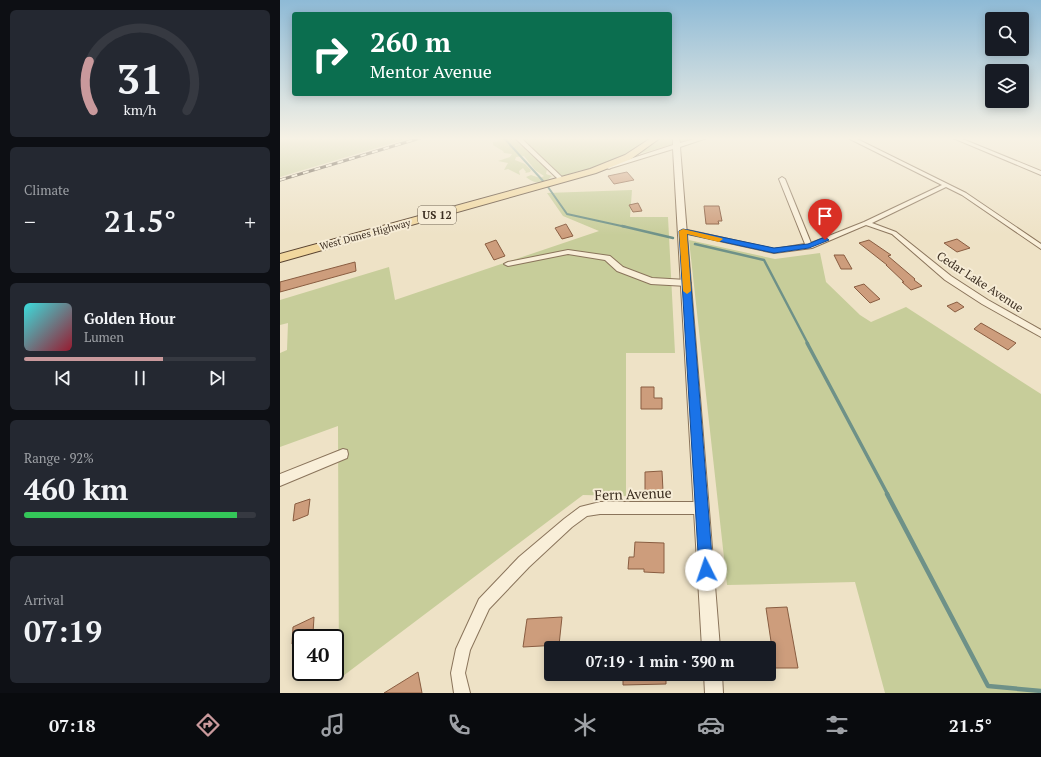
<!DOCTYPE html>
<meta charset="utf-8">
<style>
body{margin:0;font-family:"PT Serif",serif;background:#242831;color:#f1f3f6;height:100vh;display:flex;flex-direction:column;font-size:15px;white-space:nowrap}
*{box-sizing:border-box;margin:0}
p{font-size:13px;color:#9ea1a6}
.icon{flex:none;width:22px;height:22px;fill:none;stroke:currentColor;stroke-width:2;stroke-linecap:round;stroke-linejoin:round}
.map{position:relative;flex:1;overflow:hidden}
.details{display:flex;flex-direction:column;gap:10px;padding:10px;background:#0d0f14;width:280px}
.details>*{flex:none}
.guide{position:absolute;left:12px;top:12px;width:380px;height:84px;border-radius:4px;box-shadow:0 2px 10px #0003;background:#0b6e4f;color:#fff;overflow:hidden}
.controls{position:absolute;left:705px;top:12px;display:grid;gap:8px}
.controls a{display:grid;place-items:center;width:44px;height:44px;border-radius:4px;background:#171b24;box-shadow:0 2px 10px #0003;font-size:20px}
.speed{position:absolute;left:12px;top:629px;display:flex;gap:8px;font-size:20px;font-weight:700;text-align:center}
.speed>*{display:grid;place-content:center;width:52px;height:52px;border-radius:50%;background:#171b24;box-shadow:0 2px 10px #0003;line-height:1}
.speed .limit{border:2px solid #111;border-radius:6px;background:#fff;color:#111}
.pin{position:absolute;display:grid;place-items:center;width:34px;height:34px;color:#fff;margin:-41px -17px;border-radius:50% 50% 50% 0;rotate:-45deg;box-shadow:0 0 4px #0007}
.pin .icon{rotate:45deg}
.me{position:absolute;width:44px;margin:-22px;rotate:356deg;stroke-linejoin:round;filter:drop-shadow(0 0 3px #0008)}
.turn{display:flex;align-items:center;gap:14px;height:84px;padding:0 12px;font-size:18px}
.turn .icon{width:52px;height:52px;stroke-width:2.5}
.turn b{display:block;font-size:28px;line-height:34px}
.big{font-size:30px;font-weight:700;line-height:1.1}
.details .card{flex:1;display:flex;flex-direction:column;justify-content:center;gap:6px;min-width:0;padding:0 14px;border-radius:6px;background:#242831}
.details .dial{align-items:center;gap:0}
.dial svg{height:104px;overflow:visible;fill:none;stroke:#363941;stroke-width:7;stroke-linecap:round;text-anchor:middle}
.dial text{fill:#f1f3f6;stroke:none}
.song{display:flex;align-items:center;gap:12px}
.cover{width:48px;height:48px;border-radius:6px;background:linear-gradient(135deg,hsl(180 70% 55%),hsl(350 70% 35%))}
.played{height:4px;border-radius:2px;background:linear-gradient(90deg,#c9999c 60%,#363941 60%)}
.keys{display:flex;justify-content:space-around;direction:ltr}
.heat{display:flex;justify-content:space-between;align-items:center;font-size:22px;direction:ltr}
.charge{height:6px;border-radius:3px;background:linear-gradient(90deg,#34c759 92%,#363941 0)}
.trip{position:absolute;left:264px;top:641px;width:232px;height:40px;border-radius:4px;background:#171b24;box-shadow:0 2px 10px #0003;font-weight:700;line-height:40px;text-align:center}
.dock{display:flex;height:64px;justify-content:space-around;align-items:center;background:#090b0e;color:#9ea1a6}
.dock .icon{width:28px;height:28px}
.dock .on{color:#c9999c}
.dock b{font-size:18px;color:#f1f3f6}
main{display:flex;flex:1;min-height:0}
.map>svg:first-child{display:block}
.green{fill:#c7cd9a}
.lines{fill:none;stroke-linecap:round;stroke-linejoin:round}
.stream-far3{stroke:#6e9188;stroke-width:2}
.stream-far2{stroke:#6e9188;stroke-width:2.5}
.stream-far1{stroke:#6e9188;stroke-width:3.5}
.stream{stroke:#6e9188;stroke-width:4.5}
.building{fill:#cd9d7c;stroke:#895d41}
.minor-casing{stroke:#8a745b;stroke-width:2}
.tertiary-casing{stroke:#8a745b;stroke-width:2}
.primary-casing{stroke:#584230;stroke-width:2}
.minor{fill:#f9efd9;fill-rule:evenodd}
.tertiary{fill:#f9efd9;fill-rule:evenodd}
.primary{fill:#f1d79e;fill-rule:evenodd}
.rail-casing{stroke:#3a2c1f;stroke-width:3}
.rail{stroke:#f6ecd6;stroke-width:2;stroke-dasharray:6;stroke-linecap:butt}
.route{fill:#1a73e8;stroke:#114b97}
.slow{fill:#f59e0b}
.labels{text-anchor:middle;stroke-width:4;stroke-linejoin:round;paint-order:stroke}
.far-street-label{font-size:10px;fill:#3a2c1f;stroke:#f6ecd6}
.shield{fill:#f6ecd6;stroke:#726656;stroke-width:1}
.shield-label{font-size:11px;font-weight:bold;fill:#3a2c1f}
.street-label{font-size:12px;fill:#3a2c1f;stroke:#f6ecd6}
.near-street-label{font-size:14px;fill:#3a2c1f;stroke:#f6ecd6}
</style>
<main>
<section class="details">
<div class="card dial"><svg viewBox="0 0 100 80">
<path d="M14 69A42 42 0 1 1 86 69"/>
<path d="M14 69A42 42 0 0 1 11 31" stroke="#c9999c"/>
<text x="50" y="56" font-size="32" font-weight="700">31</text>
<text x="50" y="72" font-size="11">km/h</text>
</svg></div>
<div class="card"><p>Climate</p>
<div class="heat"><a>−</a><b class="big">21.5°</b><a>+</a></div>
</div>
<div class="card">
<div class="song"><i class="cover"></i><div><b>Golden Hour</b><p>Lumen</p></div></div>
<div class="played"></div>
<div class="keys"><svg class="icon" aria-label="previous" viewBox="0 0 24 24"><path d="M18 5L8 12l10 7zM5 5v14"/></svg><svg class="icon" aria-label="pause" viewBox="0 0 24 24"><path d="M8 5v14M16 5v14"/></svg><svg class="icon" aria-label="next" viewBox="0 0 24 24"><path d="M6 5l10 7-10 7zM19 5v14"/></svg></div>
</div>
<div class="card"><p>Range · 92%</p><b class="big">460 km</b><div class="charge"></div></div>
<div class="card"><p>Arrival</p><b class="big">07:19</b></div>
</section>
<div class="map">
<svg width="761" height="693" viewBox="0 0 761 693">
<rect width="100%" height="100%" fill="#eee2c6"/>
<g class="green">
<path d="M 0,138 L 130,138 L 0,177 Z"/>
<path d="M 212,138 L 234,138 L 240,142 L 242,140 L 240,138 L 414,138 L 321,165 L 306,171 L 302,170 L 282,176 L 275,170 L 258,160 L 258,162 L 264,164 L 267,169 L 266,174 L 272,176 C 263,185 254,184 246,177 L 251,175 L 260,178 L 264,176 L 255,170 L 244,156 L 236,157 L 235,160 L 245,164 L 251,170 L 250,172 L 245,173 L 246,172 L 243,168 L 239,171 L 240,175 L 228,169 L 224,170 L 228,163 L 218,161 L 230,157 L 232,154 L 224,153 L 223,151 L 213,145 L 213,142 L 222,141 Z"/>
<path d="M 352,190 L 350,217 L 388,217 L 395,353 L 346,353 L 346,496 L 303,495 L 59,679 L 58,426 L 0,447 L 0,353 L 7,350 L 8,323 L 0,325 L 0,300 L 109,267 L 115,300 L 319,231 L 283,216 L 267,193 Z"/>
<path d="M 409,240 L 495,259 L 540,253 L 546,282 L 580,315 L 591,322 L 626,307 L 761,394 L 761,693 L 605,693 L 575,582 L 447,585 Z"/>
</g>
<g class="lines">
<g class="stream-far3">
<path d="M 224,138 L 264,182"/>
<path d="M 268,187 L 287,214 L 346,227"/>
</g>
<g class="stream-far2">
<path d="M 342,226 L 393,238"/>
<path d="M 415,244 L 484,260 L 528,344"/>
</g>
<path class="stream-far1" d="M 527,343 L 608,495"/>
<path class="stream" d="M 607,494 L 708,686 L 761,691"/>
</g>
<g class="building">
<path d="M 347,172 L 354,180 L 334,184 L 328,176 Z"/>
<path d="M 358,203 L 362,211 L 353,212 L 349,205 Z"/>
<path d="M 424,206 L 439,206 L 442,221 L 438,221 L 439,224 L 426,224 Z"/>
<path d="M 286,224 L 293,236 L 282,239 L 275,228 Z"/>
<path d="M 677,239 L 690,248 L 677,252 L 664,243 Z"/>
<path d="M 216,240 L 225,256 L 214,260 L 205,244 Z"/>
<path d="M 589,240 L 611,255 L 608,256 L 635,279 L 634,280 L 642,286 L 631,290 L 622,282 L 624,282 L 606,265 L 607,265 L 579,243 Z"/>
<path d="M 554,255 L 564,255 L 572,269 L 561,269 Z"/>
<path d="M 75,262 L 76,271 L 0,292 L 0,282 Z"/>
<path d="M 584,284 L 600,299 L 590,303 L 574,287 Z"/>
<path d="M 677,302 L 684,307 L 675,312 L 667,306 Z"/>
<path d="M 701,323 L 736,343 L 728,350 L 694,329 Z"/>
<path d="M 361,387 L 374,387 L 374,398 L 382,398 L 382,409 L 361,409 Z"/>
<path d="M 382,471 L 383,491 L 365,492 L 365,472 Z"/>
<path d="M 30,499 L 28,515 L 13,521 L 15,504 Z"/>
<path d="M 355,542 L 384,543 L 384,573 L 364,572 L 364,569 L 348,569 L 349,557 L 354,557 Z"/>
<path d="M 507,607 L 518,668 L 495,668 L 486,608 Z"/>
<path d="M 34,617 L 33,633 L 21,638 L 12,644 L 13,627 Z"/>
<path d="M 282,617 L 279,645 L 243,647 L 247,619 Z"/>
<path d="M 138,672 L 142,693 L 104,693 Z"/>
<path d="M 343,674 L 386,674 L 386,684 L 343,685 Z"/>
</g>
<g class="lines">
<g class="minor-casing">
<g id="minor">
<path d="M 235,138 L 241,138 L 284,179 L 284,181 L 280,181 Z"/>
<path d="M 568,138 L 575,138 L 686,193 L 761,244 L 761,249 L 682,195 L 666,187 L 592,223 L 616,232 L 671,276 L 708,300 L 761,330 L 761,337 L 702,304 L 665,280 L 612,234 L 586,225 L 532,248 L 494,253 L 403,233 L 400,231 L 403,229 L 494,249 L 525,244 L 499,179 L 502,177 L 505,179 L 531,243 L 584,222 L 662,185 Z"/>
<path d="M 673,138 L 680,138 L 761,171 L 761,175 Z"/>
<path d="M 288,250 L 330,256 L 343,267 L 372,278 L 407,280 L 411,283 L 407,286 L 371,284 L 337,271 L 325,260 L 288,254 L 228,266 L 224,264 L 228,262 Z"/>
<path d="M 63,449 L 67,450 L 68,454 L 67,458 L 0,486 L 0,474 Z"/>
<path d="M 320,502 L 422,502 L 426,504 L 428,508 L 426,512 L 422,514 L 320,514 L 307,516 L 292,527 L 249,567 L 209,609 L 190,650 L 185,673 L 190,693 L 174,693 L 171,673 L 176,649 L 199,599 L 239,557 L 284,519 L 300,507 Z"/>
</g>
</g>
<g class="tertiary-casing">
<g id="tertiary">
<path d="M 393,138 L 399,138 L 400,143 L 418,138 L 427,138 L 400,147 L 440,648 L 422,648 L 393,149 L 331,168 L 329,169 L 325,167 L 393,145 Z"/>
<path d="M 424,674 L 442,674 L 443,693 L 425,693 Z"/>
</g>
</g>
<g class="primary-casing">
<path id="primary" d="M 371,138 L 380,138 L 351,159 L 316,173 L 0,262 L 0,254 L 310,169 L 345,155 Z"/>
</g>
<use href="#minor" class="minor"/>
<use href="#tertiary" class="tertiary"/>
<use href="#primary" class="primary"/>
<g class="rail-casing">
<path id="rail" d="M 0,180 L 140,138"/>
</g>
<use href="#rail" class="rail"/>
</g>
<linearGradient id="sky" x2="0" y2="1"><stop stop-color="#8ebad6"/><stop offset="0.59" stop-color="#f7f2e5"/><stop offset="1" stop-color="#f7f2e5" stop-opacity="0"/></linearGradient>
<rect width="761" height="235" fill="url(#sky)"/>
<path class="route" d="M 403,229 L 494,248 L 528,244 L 545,237 L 549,240 L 529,248 L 494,253 L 407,234 L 433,570 L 431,575 L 426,577 L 421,575 L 419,570 L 399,231 Z"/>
<path class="slow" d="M 403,229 L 441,238 L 443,239 L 439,242 L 407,234 L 411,291 L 407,294 L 403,291 L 399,231 Z"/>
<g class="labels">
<g class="far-street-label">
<text transform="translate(85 234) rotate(-15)" y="4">West Dunes Highway</text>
</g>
<rect class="shield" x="138" y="206" width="38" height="18" rx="3"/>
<g class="shield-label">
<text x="157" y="219">US 12</text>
</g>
<g class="street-label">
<text transform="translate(700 282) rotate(33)" y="4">Cedar Lake Avenue</text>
</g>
<g class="near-street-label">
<text transform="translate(353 494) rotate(-2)" y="5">Fern Avenue</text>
</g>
</g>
</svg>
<div class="controls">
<a><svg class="icon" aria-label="search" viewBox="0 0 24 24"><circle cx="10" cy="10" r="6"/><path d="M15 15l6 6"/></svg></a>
<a><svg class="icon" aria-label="layers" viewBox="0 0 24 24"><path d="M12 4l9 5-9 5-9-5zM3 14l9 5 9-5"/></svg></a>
</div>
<div class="speed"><div class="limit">40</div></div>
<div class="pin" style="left:545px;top:240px;background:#d93025"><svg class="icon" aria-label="arrive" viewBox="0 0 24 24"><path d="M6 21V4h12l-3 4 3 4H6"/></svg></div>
<svg class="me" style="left:426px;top:570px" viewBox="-20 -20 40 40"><circle r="19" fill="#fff"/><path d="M0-13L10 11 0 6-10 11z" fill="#1a73e8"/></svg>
<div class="trip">07:19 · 1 min · 390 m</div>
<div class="guide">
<div class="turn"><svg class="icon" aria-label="right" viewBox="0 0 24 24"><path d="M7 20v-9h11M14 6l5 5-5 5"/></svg><div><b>260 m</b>Mentor Avenue</div></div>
</div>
</div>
</main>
<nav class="dock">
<b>07:18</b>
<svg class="icon on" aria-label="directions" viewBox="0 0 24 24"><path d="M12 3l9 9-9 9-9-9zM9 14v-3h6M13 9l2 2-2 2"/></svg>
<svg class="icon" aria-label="music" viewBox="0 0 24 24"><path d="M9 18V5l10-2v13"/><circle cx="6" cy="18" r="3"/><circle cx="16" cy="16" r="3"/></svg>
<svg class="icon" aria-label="phone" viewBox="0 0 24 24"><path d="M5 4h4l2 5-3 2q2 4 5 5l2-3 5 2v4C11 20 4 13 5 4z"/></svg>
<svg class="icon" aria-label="climate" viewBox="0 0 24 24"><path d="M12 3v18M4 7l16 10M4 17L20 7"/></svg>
<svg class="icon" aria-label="car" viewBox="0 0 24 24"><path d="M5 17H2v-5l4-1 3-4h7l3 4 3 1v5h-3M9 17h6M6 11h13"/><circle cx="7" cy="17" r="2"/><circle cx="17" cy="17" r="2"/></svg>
<svg class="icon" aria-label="filters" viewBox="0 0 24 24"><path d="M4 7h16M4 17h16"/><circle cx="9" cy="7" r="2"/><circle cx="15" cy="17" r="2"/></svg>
<b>21.5°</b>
</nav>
